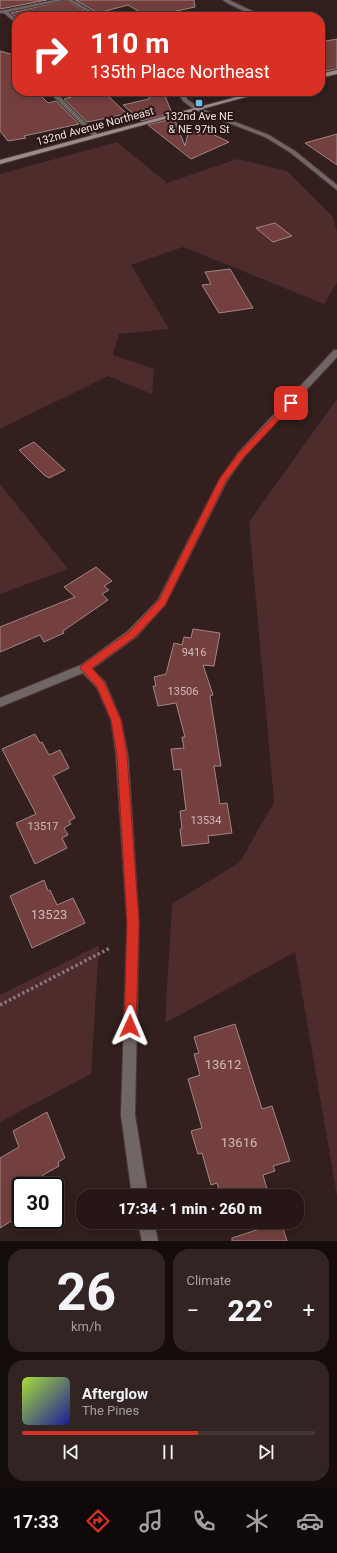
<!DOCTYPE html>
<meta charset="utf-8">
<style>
body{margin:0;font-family:Roboto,sans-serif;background:#322423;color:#f1f3f6;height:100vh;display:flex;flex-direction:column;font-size:15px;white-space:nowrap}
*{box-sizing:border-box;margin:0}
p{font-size:13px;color:#a49fa1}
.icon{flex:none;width:22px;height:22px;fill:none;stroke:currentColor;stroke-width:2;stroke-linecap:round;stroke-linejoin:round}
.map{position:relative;height:1241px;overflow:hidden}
.sheet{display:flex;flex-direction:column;gap:8px;padding:8px;background:#150d0c;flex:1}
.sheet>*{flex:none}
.top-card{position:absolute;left:12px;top:12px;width:313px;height:84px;border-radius:16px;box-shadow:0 2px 10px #0003,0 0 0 1px #423635;background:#d93025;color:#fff;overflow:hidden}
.speed{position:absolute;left:12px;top:1177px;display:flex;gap:8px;font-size:20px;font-weight:700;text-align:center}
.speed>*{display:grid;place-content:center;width:52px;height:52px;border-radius:50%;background:#261716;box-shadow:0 2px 10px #0003,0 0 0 1px #423635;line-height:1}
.speed .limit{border:2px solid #111;border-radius:6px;background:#fff;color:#111}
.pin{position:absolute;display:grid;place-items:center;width:34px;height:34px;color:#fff;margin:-17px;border-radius:8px;box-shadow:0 2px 6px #0006}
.me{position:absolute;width:44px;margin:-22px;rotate:1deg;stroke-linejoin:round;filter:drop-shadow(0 0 3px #0008)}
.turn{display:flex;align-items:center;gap:14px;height:84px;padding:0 12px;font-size:18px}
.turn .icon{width:52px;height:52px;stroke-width:2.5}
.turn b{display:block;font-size:28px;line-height:34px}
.big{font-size:30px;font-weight:800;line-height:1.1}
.sheet .tile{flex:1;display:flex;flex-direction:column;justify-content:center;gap:6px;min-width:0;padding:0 14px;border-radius:16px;background:#322423}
.sheet .dial{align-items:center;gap:0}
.dial b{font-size:52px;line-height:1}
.song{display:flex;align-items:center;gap:12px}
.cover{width:48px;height:48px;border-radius:6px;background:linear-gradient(135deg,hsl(80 70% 55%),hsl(240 70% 35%))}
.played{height:4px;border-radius:2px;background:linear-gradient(90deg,#d93025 60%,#423635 60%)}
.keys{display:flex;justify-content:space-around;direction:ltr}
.heat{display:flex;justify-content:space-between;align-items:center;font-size:22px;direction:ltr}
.sheet .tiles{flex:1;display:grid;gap:8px;grid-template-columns:1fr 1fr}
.tile:last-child{grid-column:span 2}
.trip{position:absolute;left:76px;top:1189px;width:228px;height:40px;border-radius:16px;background:#261716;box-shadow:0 2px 10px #0003,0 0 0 1px #423635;font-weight:800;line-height:40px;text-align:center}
.tabs{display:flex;height:64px;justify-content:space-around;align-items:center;background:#0f0909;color:#a49fa1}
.tabs .icon{width:28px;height:28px}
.tabs .current{color:#d93025}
.tabs b{font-size:18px;color:#f1f3f6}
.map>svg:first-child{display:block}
.green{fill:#4d2c2b}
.building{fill:#73403f;stroke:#a08786}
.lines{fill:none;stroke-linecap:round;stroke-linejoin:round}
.street-casing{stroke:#4d3a39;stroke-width:2}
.secondary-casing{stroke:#4d3a39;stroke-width:2}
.path{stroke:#887877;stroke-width:3.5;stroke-dasharray:2.5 2.5;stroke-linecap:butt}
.street{fill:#716666;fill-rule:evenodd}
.secondary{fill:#9c8b8a;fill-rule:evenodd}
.route{fill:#d93025;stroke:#8d1f18}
.poi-dot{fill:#69c4f1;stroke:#281615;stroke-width:1.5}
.labels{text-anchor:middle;stroke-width:4;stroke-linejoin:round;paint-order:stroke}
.far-poi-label{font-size:11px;fill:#f0e2e1;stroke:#281615}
.far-street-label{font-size:11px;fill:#f0e2e1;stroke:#281615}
.number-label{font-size:11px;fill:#d1bab8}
.near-number-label{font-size:13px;fill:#d1bab8}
</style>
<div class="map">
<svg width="337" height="1241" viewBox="0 0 337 1241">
<rect width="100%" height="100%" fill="#321f1e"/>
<g class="green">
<path d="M 117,142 L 167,183 L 237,159 L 287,171 L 333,217 L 337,232 L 337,283 L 324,304 L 183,247 L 131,265 L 169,329 L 119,334 L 113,355 L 154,369 L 152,394 L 108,376 L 0,429 L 0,174 Z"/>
<path d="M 337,399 L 337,1196 L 295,952 L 165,1023 L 172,904 L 240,862 L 274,802 L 249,522 Z"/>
<path d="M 0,484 L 68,569 L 0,594 Z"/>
<path d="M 99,945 L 91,1074 L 0,1122 L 0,995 Z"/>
</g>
<g class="building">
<path d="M 0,0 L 47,0 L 0,9 Z"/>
<path d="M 66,0 L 91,15 L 84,17 L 16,17 L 11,13 Z"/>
<path d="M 75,0 L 194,0 L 195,7 L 148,17 L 128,5 L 98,13 Z"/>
<path d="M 337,39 L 337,69 L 320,72 L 320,42 Z"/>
<path d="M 0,51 L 17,56 L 17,91 L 36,91 L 48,103 L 56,101 L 79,124 L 24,136 L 26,138 L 8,141 L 0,131 Z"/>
<path d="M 92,91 L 103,91 L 127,114 L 87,122 L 64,99 Z"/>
<path d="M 147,91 L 163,91 L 172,113 L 142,121 L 123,105 L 149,99 Z"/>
<path d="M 174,118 L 185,146 L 189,129 L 198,135 L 206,131 L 229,142 L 191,159 L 148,125 Z"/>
<path d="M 337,134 L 337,165 L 305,143 Z"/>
<path d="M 275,223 L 292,236 L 273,242 L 256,228 Z"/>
<path d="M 230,269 L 253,308 L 219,313 L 202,285 L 211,284 L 205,272 Z"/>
<path d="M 34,442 L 65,470 L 49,478 L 44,475 L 19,450 Z"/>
<path d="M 96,567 L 112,581 L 104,586 L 109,590 L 102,594 L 108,600 L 63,631 L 64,633 L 44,642 L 40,635 L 0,652 L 0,627 L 75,597 L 64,587 Z"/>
<path d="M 193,629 L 220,633 L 214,666 L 203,665 L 213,695 L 210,696 L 221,766 L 214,766 L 220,804 L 227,803 L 232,833 L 208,836 L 209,843 L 182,846 L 180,829 L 182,829 L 180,811 L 186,810 L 181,769 L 174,770 L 171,749 L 184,748 L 182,737 L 185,737 L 176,703 L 158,706 L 153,686 L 156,686 L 154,677 L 166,674 L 174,643 L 182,645 L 184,637 L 191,638 Z"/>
<path d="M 35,734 L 40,743 L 42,742 L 49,755 L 60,750 L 69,768 L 53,776 L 75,818 L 69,821 L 71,824 L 64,828 L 68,835 L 62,838 L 67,848 L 35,864 L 16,823 L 36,814 L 2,749 Z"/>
<path d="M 44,880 L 48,891 L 50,890 L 57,905 L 73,898 L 85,923 L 32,948 L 10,896 Z"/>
<path d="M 235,1024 L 262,1109 L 272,1106 L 290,1161 L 273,1166 L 275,1171 L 263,1175 L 269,1196 L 221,1196 L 217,1183 L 211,1185 L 202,1153 L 198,1154 L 191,1131 L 202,1128 L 188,1079 L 200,1075 L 194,1054 L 199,1053 L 194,1037 Z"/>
<path d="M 47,1112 L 65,1158 L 58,1162 L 59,1166 L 43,1175 L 47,1186 L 21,1186 L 21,1215 L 0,1228 L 0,1158 L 19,1147 L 13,1131 Z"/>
<path d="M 281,1222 L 287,1241 L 232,1241 L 232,1238 Z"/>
</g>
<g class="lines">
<g class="street-casing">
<g id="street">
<path d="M 55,0 L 64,0 L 8,12 L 17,20 L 17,24 L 4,13 L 0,13 L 0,11 Z"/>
<path d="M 67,0 L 72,0 L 102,17 L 97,17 Z"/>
<path d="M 223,0 L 229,0 L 250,10 L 268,16 C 259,19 231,6 223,0 Z"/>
<path d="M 48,91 L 54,91 L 98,135 L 98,137 L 94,137 Z"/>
<path d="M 177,91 L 183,91 L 187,99 L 199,108 L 269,135 L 295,151 L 337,185 L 337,190 L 291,153 L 265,137 L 195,110 L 183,101 Z"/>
<path d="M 334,350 L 337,350 L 337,357 L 244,457 L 227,481 L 165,605 L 136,637 L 92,669 L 105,682 L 121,720 L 128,755 L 139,923 L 135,1115 L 148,1196 L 132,1196 L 121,1115 L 127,923 L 116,755 L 111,720 L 97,688 L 83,673 L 0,707 L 0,698 L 81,665 L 128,631 L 158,600 L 219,480 L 238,453 Z"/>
<path d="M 138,1222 L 154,1222 L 158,1241 L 142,1241 Z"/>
</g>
</g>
<g class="secondary-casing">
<g id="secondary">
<path d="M 337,70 L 337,74 L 320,78 L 320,74 Z"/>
<path d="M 259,91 L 268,91 L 0,164 L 0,160 Z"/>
</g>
</g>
<path class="path" d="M 0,1005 L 110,948"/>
<use href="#street" class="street"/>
<use href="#secondary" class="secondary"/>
</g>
<path class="route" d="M 291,400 L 295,403 L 294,404 L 244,457 L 226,481 L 165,605 L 135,637 L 92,668 L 104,682 L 121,720 L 127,755 L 139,923 L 136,1026 L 135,1031 L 130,1033 L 126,1031 L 124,1026 L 127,923 L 117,755 L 111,720 L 97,687 L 80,668 L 82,665 L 129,632 L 159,600 L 220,478 L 238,454 L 289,401 Z"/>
<rect class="poi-dot" x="195" y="99" width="8" height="8" rx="2"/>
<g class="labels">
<g class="far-poi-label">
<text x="199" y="120">132nd Ave NE<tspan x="199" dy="13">&amp; NE 97th St</tspan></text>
</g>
<g class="far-street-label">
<text transform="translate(95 126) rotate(-15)" y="4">132nd Avenue Northeast</text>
</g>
<g class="number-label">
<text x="194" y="656">9416</text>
<text x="183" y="695">13506</text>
<text x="206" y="824">13534</text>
<text x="43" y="830">13517</text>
</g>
<g class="near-number-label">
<text x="49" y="919">13523</text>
<text x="223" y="1069">13612</text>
<text x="239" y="1147">13616</text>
</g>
</g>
</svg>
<div class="speed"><div class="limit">30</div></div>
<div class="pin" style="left:291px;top:403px;background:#d93025"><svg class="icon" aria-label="arrive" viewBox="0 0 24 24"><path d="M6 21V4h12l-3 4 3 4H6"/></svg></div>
<svg class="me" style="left:130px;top:1026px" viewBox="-20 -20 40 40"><path d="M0-17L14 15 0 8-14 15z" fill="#d93025" stroke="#fff" stroke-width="4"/></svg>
<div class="trip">17:34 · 1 min · 260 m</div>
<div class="top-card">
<div class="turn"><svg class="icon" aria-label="right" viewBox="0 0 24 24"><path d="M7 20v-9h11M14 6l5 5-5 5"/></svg><div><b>110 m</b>135th Place Northeast</div></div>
</div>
</div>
<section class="sheet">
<div class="tiles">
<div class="tile dial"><b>26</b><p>km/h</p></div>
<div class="tile"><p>Climate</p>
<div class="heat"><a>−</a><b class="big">22°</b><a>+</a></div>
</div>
<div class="tile">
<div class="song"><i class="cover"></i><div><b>Afterglow</b><p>The Pines</p></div></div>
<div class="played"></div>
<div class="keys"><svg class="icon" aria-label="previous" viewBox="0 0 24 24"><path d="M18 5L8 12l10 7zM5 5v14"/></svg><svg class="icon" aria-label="pause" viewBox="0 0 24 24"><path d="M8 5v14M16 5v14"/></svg><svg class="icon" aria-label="next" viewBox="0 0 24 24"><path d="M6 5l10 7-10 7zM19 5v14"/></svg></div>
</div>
</div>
</section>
<nav class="tabs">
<b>17:33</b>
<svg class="icon current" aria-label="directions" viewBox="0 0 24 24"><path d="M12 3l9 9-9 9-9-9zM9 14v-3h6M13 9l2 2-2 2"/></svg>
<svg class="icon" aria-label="music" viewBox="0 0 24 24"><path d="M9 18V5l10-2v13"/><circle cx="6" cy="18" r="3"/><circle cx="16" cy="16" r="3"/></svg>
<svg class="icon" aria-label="phone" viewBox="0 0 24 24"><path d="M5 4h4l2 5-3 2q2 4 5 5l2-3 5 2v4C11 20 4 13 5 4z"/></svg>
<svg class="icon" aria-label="climate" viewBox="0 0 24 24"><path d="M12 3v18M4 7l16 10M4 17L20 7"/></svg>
<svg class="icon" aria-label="car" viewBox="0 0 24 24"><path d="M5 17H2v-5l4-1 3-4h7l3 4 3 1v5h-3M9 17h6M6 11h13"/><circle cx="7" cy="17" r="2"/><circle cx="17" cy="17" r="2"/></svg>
</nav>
